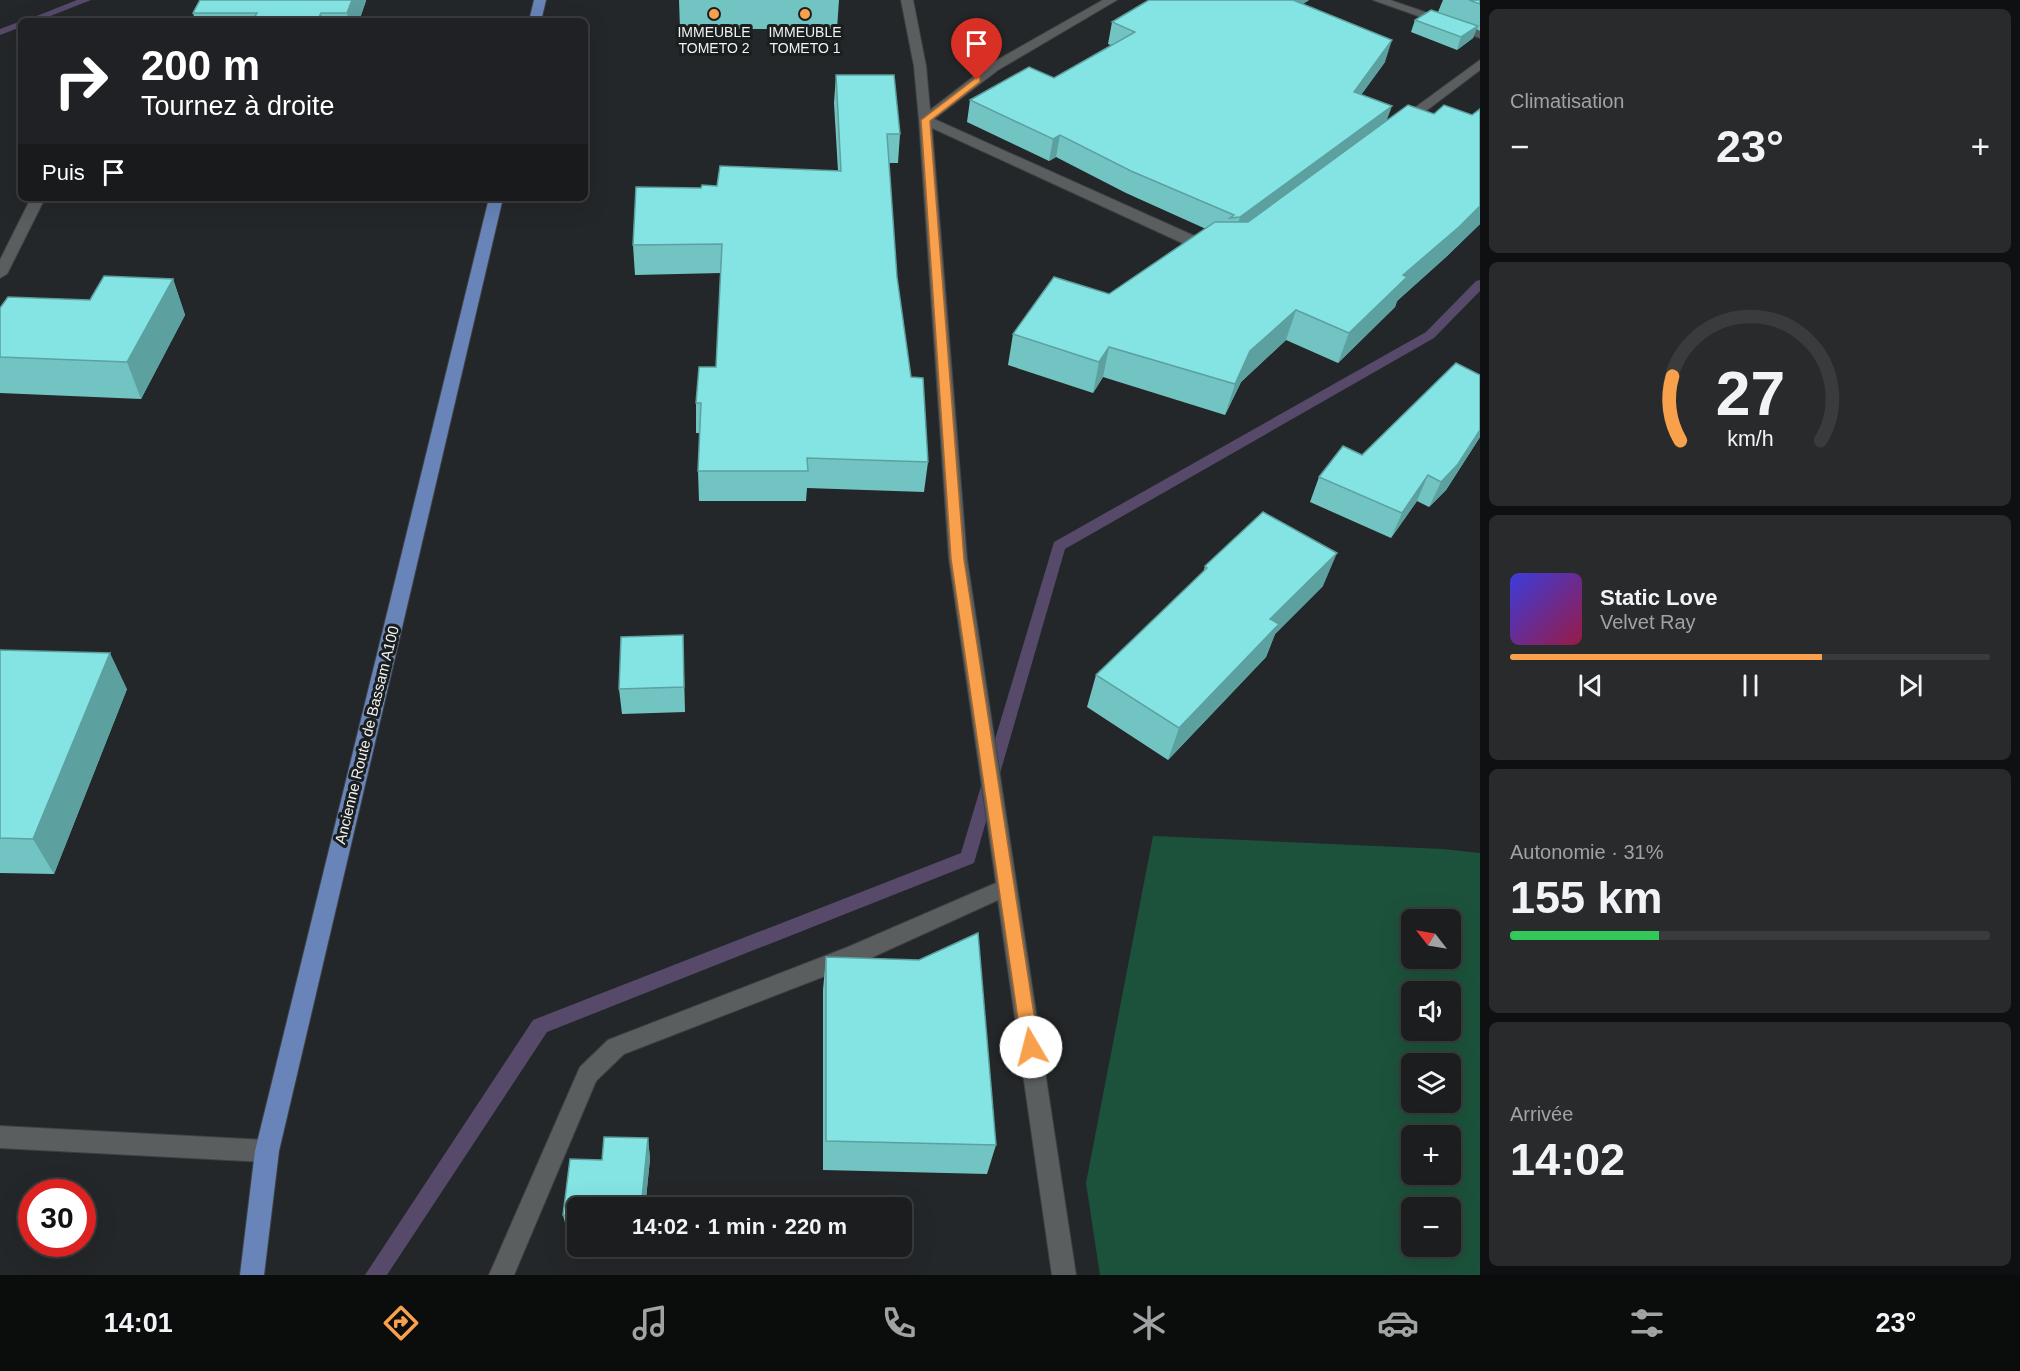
<!DOCTYPE html>
<html lang="fr">
<meta charset="utf-8">
<style>
body{margin:0;font-family:Helvetica,sans-serif;background:#282a2c;color:#f1f3f6;height:100vh;display:flex;flex-direction:column;font-size:22px;white-space:nowrap}
*{box-sizing:border-box;margin:0}
p{font-size:20px;color:#a0a2a4}
.icon{flex:none;width:33px;height:33px;fill:none;stroke:currentColor;stroke-width:2;stroke-linecap:round;stroke-linejoin:round}
.map{position:relative;flex:1;overflow:hidden}
.drawer{display:flex;flex-direction:column;gap:9px;padding:9px;background:#0f1011;width:540px}
.drawer>*{flex:none}
.hud{position:absolute;left:18px;top:18px;width:570px;height:183px;border-radius:9px;box-shadow:0 6px 24px #0002,0 0 0 2px #393b3d;background:#202124;color:#fff;overflow:hidden}
.needle{width:39px;rotate:301deg}
.controls{position:absolute;left:1401px;top:909px;display:grid;gap:12px}
.controls a{display:grid;place-items:center;width:60px;height:60px;border-radius:9px;background:#1b1d1f;box-shadow:0 6px 24px #0002,0 0 0 2px #393b3d;font-size:30px}
.speed{position:absolute;left:18px;top:1179px;display:flex;gap:12px;font-size:30px;font-weight:700;text-align:center}
.speed>*{display:grid;place-content:center;width:78px;height:78px;border-radius:50%;background:#1b1d1f;box-shadow:0 6px 24px #0002,0 0 0 2px #393b3d;line-height:1}
.speed .limit{border:9px solid #d22;background:#fff;color:#111}
.pin{position:absolute;display:grid;place-items:center;width:51px;height:51px;color:#fff;margin:-62px -26px;border-radius:50% 50% 50% 0;rotate:-45deg;box-shadow:0 0 6px #0007}
.pin .icon{rotate:45deg}
.me{position:absolute;width:66px;margin:-33px;rotate:352deg;stroke-linejoin:round;filter:drop-shadow(0 0 4px #0008)}
.turn{display:flex;align-items:center;gap:21px;height:126px;padding:0 24px;font-size:27px}
.turn .icon{width:78px;height:78px;stroke-width:2.5}
.turn b{display:block;font-size:42px;line-height:51px}
.then{display:flex;align-items:center;height:57px;padding:0 24px;background:#0003;gap:12px;font-size:22px}
.big{font-size:45px;font-weight:700;line-height:1.1}
.drawer .tile{flex:1;display:flex;flex-direction:column;justify-content:center;gap:9px;min-width:0;padding:0 21px;border-radius:9px;background:#282a2c}
.drawer .dial{align-items:center;gap:0}
.dial svg{height:156px;overflow:visible;fill:none;stroke:#393b3d;stroke-width:7;stroke-linecap:round;text-anchor:middle}
.dial text{fill:#f1f3f6;stroke:none}
.song{display:flex;align-items:center;gap:18px}
.cover{width:72px;height:72px;border-radius:9px;background:linear-gradient(135deg,hsl(240 70% 55%),hsl(340 70% 35%))}
.played{height:6px;border-radius:3px;background:linear-gradient(90deg,#f9a04c 65%,#393b3d 65%)}
.keys{display:flex;justify-content:space-around;direction:ltr}
.heat{display:flex;justify-content:space-between;align-items:center;font-size:33px;direction:ltr}
.charge{height:9px;border-radius:4px;background:linear-gradient(90deg,#34c759 31%,#393b3d 0)}
.trip{position:absolute;left:567px;top:1197px;width:345px;height:60px;border-radius:9px;background:#1b1d1f;box-shadow:0 6px 24px #0002,0 0 0 2px #393b3d;font-weight:700;line-height:60px;text-align:center}
.dock{display:flex;height:96px;justify-content:space-around;align-items:center;background:#0b0c0c;color:#a0a2a4}
.dock .icon{width:42px;height:42px}
.dock .active{color:#f9a04c}
.dock b{font-size:27px;color:#f1f3f6}
main{display:flex;flex:1;min-height:0}
.map>svg:first-child{display:block}
.green{fill:#1c523b;fill-rule:evenodd}
.lines{fill:none;stroke-linecap:round;stroke-linejoin:round}
.stream{fill:#56496a;fill-rule:evenodd}
.minor-casing{stroke:#3f4244;stroke-width:2}
.major-casing{stroke:#3f4244;stroke-width:2}
.minor{fill:#5a5e5f;fill-rule:evenodd}
.major{fill:#6884b8;fill-rule:evenodd}
.wall{fill:#72c4c3}
.shaded-wall{fill:#5ca09f}
.building{fill:#84e4e3;stroke:#5ca09f;stroke-width:1.5}
.route{fill:#f9a04c;stroke:#a26831;stroke-width:1.5}
.poi-dot{fill:#f9a04c;stroke:#1b1e1f;stroke-width:2}
.labels{text-anchor:middle;stroke-width:6;stroke-linejoin:round;paint-order:stroke}
.far-poi-label{font-size:14px;fill:#f0f2f3;stroke:#1b1e1f}
.street-label{font-size:15px;fill:#f0f2f3;stroke:#1b1e1f}
</style>
<main>
<div class="map">
<svg width="1480" height="1275" viewBox="0 0 1480 1275">
<rect width="100%" height="100%" fill="#242729"/>
<path class="green" d="M 1153,836 L 1442,849 L 1480,853 L 1480,1275 L 1100,1275 L 1086,1183 ZM 1412,920 L 1450,920 L 1450,958 L 1412,958 ZM 1412,992 L 1450,992 L 1450,1030 L 1412,1030 ZM 1412,1064 L 1450,1064 L 1450,1102 L 1412,1102 ZM 1412,1136 L 1450,1136 L 1450,1174 L 1412,1174 ZM 1412,1208 L 1450,1208 L 1450,1246 L 1412,1246 Z"/>
<g class="lines">
<g class="stream">
<path d="M 77,0 L 91,0 L 38,21 L 24,21 Z"/>
<path d="M 21,21 L 21,27 L 0,35 L 0,29 Z"/>
<path d="M 1480,280 L 1480,291 L 1434,338 L 1065,549 L 974,863 L 547,1032 L 387,1275 L 365,1275 L 533,1020 L 961,853 L 1054,542 L 1426,332 L 1476,281 Z"/>
</g>
<g class="minor-casing">
<g id="minor">
<path d="M 901,0 L 913,0 L 926,66 L 930,110 L 990,64 L 1103,0 L 1117,0 L 998,70 L 934,119 L 1219,247 L 1212,251 L 1191,247 L 932,128 L 967,559 L 1076,1275 L 1052,1275 L 998,900 L 864,961 L 624,1054 L 596,1081 L 514,1275 L 489,1275 L 580,1067 L 608,1040 L 848,947 L 996,883 L 949,559 L 919,120 L 914,66 Z"/>
<path d="M 1373,0 L 1390,0 L 1480,31 L 1480,38 Z"/>
<path d="M 1480,60 L 1480,70 L 1406,126 L 1398,126 L 1398,120 Z"/>
<path d="M 31,198 L 45,198 L 7,274 L 0,278 L 0,260 Z"/>
<path d="M 0,1126 L 267,1140 L 275,1143 L 279,1151 L 275,1159 L 267,1162 L 0,1148 Z"/>
</g>
</g>
<g class="major-casing">
<g id="major">
<path d="M 534,0 L 546,0 L 541,21 L 529,21 Z"/>
<path d="M 489,198 L 503,198 L 279,1151 L 264,1275 L 240,1275 L 255,1151 Z"/>
</g>
</g>
<use href="#minor" class="minor"/>
<use href="#major" class="major"/>
</g>
<g class="wall">
<path d="M 200,0 L 366,0 L 366,1 L 359,21 L 195,21 L 193,13 Z"/>
<path d="M 679,0 L 839,0 L 837,29 L 680,29 Z"/>
<path d="M 1149,0 L 1309,0 L 1303,4 L 1385,62 L 1361,95 L 1387,120 L 1434,114 L 1472,115 L 1480,109 L 1480,224 L 1446,257 L 1397,301 L 1395,307 L 1338,363 L 1286,340 L 1241,382 L 1225,415 L 1103,377 L 1093,393 L 1008,365 L 1013,334 L 1109,294 L 1206,229 L 1126,193 L 1056,157 L 1049,161 L 967,122 L 970,100 L 1054,78 L 1111,45 L 1108,44 L 1112,22 Z"/>
<path d="M 1443,0 L 1480,0 L 1480,31 L 1476,29 L 1473,38 L 1457,50 L 1411,32 L 1415,20 L 1438,12 Z"/>
<path d="M 836,75 L 900,134 L 898,163 L 889,163 L 897,277 L 911,377 L 928,462 L 924,492 L 807,488 L 806,501 L 699,501 L 698,471 L 700,433 L 696,433 L 696,403 L 716,367 L 721,273 L 635,275 L 633,245 L 701,188 L 838,171 L 834,103 Z"/>
<path d="M 173,279 L 185,315 L 141,399 L 0,393 L 0,308 L 90,300 Z"/>
<path d="M 1480,375 L 1480,437 L 1446,490 L 1429,507 L 1417,501 L 1391,538 L 1310,502 L 1319,477 L 1362,455 Z"/>
<path d="M 1205,566 L 1323,586 L 1275,634 L 1266,657 L 1168,760 L 1087,707 L 1096,675 L 1203,573 Z"/>
<path d="M 683,635 L 685,712 L 622,714 L 619,689 Z"/>
<path d="M 0,650 L 127,689 L 54,874 L 0,873 Z"/>
<path d="M 826,957 L 996,1145 L 987,1174 L 823,1170 L 823,990 Z"/>
<path d="M 648,1138 L 650,1159 L 645,1208 L 578,1208 L 578,1235 L 568,1234 L 563,1215 L 602,1160 Z"/>
</g>
<g class="shaded-wall">
<path d="M 352,0 L 366,0 L 359,21 L 349,21 L 347,13 Z"/>
<path d="M 1283,0 L 1309,0 L 1279,18 Z"/>
<path d="M 321,13 L 323,21 L 317,21 Z"/>
<path d="M 1478,26 L 1473,38 L 1457,50 L 1461,37 Z"/>
<path d="M 1392,40 L 1385,62 L 1347,114 L 1354,92 Z"/>
<path d="M 1392,106 L 1384,128 L 1233,240 L 1240,217 Z"/>
<path d="M 1060,135 L 1056,157 L 1049,161 L 1053,139 Z"/>
<path d="M 1480,206 L 1480,224 L 1446,257 L 1397,301 L 1395,307 L 1338,363 L 1349,333 L 1403,275 Z"/>
<path d="M 173,279 L 185,315 L 141,399 L 127,362 Z"/>
<path d="M 1296,310 L 1286,340 L 1241,382 L 1225,415 L 1235,384 L 1250,351 Z"/>
<path d="M 1109,347 L 1103,377 L 1093,393 L 1099,362 Z"/>
<path d="M 1480,430 L 1480,437 L 1446,490 L 1429,507 L 1441,482 Z"/>
<path d="M 1428,475 L 1417,501 L 1391,538 L 1402,513 Z"/>
<path d="M 1337,553 L 1323,586 L 1275,634 L 1266,657 L 1168,760 L 1179,728 L 1270,619 Z"/>
<path d="M 110,653 L 127,689 L 54,874 L 33,839 Z"/>
<path d="M 648,1138 L 650,1159 L 645,1208 L 641,1208 Z"/>
</g>
<g class="building">
<path d="M 200,0 L 352,0 L 347,13 L 321,13 L 317,21 L 252,21 L 257,13 L 193,13 Z"/>
<path d="M 1149,0 L 1293,0 L 1392,40 L 1354,92 L 1392,106 L 1240,217 L 1230,218 L 1234,215 L 1131,171 L 1060,135 L 1053,139 L 970,100 L 1029,67 L 1054,78 L 1135,32 L 1112,22 Z"/>
<path d="M 1469,0 L 1480,0 L 1480,4 Z"/>
<path d="M 1431,10 L 1478,26 L 1461,37 L 1415,20 Z"/>
<path d="M 836,75 L 894,75 L 900,134 L 887,134 L 897,277 L 911,377 L 923,378 L 928,462 L 807,458 L 808,471 L 698,471 L 701,403 L 696,403 L 699,367 L 716,367 L 722,244 L 633,245 L 636,187 L 701,188 L 702,185 L 717,186 L 720,166 L 841,171 Z"/>
<path d="M 1408,105 L 1434,114 L 1444,105 L 1472,115 L 1480,109 L 1480,206 L 1459,227 L 1403,275 L 1407,277 L 1349,333 L 1296,310 L 1250,351 L 1235,384 L 1109,347 L 1099,362 L 1013,334 L 1054,277 L 1109,294 L 1215,222 L 1248,222 Z"/>
<path d="M 104,276 L 173,279 L 127,362 L 0,357 L 0,308 L 8,297 L 90,300 Z"/>
<path d="M 1456,363 L 1480,375 L 1480,430 L 1458,464 L 1441,482 L 1428,475 L 1402,513 L 1319,477 L 1343,446 L 1362,455 Z"/>
<path d="M 1263,512 L 1337,553 L 1270,619 L 1279,624 L 1179,728 L 1096,675 L 1207,568 L 1205,566 Z"/>
<path d="M 683,635 L 684,687 L 619,689 L 621,637 Z"/>
<path d="M 0,650 L 110,653 L 33,839 L 0,838 Z"/>
<path d="M 978,933 L 996,1145 L 826,1141 L 826,957 L 919,960 Z"/>
<path d="M 604,1137 L 648,1138 L 641,1208 L 578,1208 L 578,1216 L 563,1215 L 570,1159 L 602,1160 Z"/>
</g>
<path class="route" d="M 977,77 L 980,78 L 980,82 L 930,121 L 964,559 L 1039,1047 L 1037,1052 L 1031,1054 L 1025,1052 L 1022,1047 L 951,559 L 921,120 Z"/>
<g class="poi-dot">
<circle cx="714" cy="14" r="6"/>
<circle cx="805" cy="14" r="6"/>
</g>
<g class="labels">
<g class="far-poi-label">
<text x="714" y="37">IMMEUBLE<tspan x="714" dy="16">TOMETO 2</tspan></text>
<text x="805" y="37">IMMEUBLE<tspan x="805" dy="16">TOMETO 1</tspan></text>
</g>
<g class="street-label">
<text transform="translate(367 735) rotate(-76)" y="5">Ancienne Route de Bassam A100</text>
</g>
</g>
</svg>
<div class="controls">
<a><svg class="needle" viewBox="-14 -14 28 28"><path d="M0-13l5 13h-10z" fill="#e53935"/><path d="M0 13l5-13h-10z" fill="#a0a2a4"/></svg></a>
<a><svg class="icon" aria-label="sound" viewBox="0 0 24 24"><path d="M4 9h4l5-4v14l-5-4H4zM17 9q2 3 0 6"/></svg></a>
<a><svg class="icon" aria-label="layers" viewBox="0 0 24 24"><path d="M12 4l9 5-9 5-9-5zM3 14l9 5 9-5"/></svg></a>
<a>+</a>
<a>−</a>
</div>
<div class="speed"><div class="limit">30</div></div>
<div class="pin" style="left:977px;top:80px;background:#d93025"><svg class="icon" aria-label="arrive" viewBox="0 0 24 24"><path d="M6 21V4h12l-3 4 3 4H6"/></svg></div>
<svg class="me" style="left:1031px;top:1047px" viewBox="-20 -20 40 40"><circle r="19" fill="#fff"/><path d="M0-13L10 11 0 6-10 11z" fill="#f9a04c"/></svg>
<div class="trip">14:02 · 1 min · 220 m</div>
<div class="hud">
<div class="turn"><svg class="icon" aria-label="right" viewBox="0 0 24 24"><path d="M7 20v-9h11M14 6l5 5-5 5"/></svg><div><b>200 m</b>Tournez à droite</div></div>
<div class="then">Puis<svg class="icon" aria-label="arrive" viewBox="0 0 24 24"><path d="M6 21V4h12l-3 4 3 4H6"/></svg></div>
</div>
</div>
<section class="drawer">
<div class="tile"><p>Climatisation</p>
<div class="heat"><a>−</a><b class="big">23°</b><a>+</a></div>
</div>
<div class="tile dial"><svg viewBox="0 0 100 80">
<path d="M14 69A42 42 0 1 1 86 69"/>
<path d="M14 69A42 42 0 0 1 10 36" stroke="#f9a04c"/>
<text x="50" y="56" font-size="32" font-weight="700">27</text>
<text x="50" y="72" font-size="11">km/h</text>
</svg></div>
<div class="tile">
<div class="song"><i class="cover"></i><div><b>Static Love</b><p>Velvet Ray</p></div></div>
<div class="played"></div>
<div class="keys"><svg class="icon" aria-label="previous" viewBox="0 0 24 24"><path d="M18 5L8 12l10 7zM5 5v14"/></svg><svg class="icon" aria-label="pause" viewBox="0 0 24 24"><path d="M8 5v14M16 5v14"/></svg><svg class="icon" aria-label="next" viewBox="0 0 24 24"><path d="M6 5l10 7-10 7zM19 5v14"/></svg></div>
</div>
<div class="tile"><p>Autonomie · 31%</p><b class="big">155 km</b><div class="charge"></div></div>
<div class="tile"><p>Arrivée</p><b class="big">14:02</b></div>
</section>
</main>
<nav class="dock">
<b>14:01</b>
<svg class="icon active" aria-label="directions" viewBox="0 0 24 24"><path d="M12 3l9 9-9 9-9-9zM9 14v-3h6M13 9l2 2-2 2"/></svg>
<svg class="icon" aria-label="music" viewBox="0 0 24 24"><path d="M9 18V5l10-2v13"/><circle cx="6" cy="18" r="3"/><circle cx="16" cy="16" r="3"/></svg>
<svg class="icon" aria-label="phone" viewBox="0 0 24 24"><path d="M5 4h4l2 5-3 2q2 4 5 5l2-3 5 2v4C11 20 4 13 5 4z"/></svg>
<svg class="icon" aria-label="climate" viewBox="0 0 24 24"><path d="M12 3v18M4 7l16 10M4 17L20 7"/></svg>
<svg class="icon" aria-label="car" viewBox="0 0 24 24"><path d="M5 17H2v-5l4-1 3-4h7l3 4 3 1v5h-3M9 17h6M6 11h13"/><circle cx="7" cy="17" r="2"/><circle cx="17" cy="17" r="2"/></svg>
<svg class="icon" aria-label="filters" viewBox="0 0 24 24"><path d="M4 7h16M4 17h16"/><circle cx="9" cy="7" r="2"/><circle cx="15" cy="17" r="2"/></svg>
<b>23°</b>
</nav>
